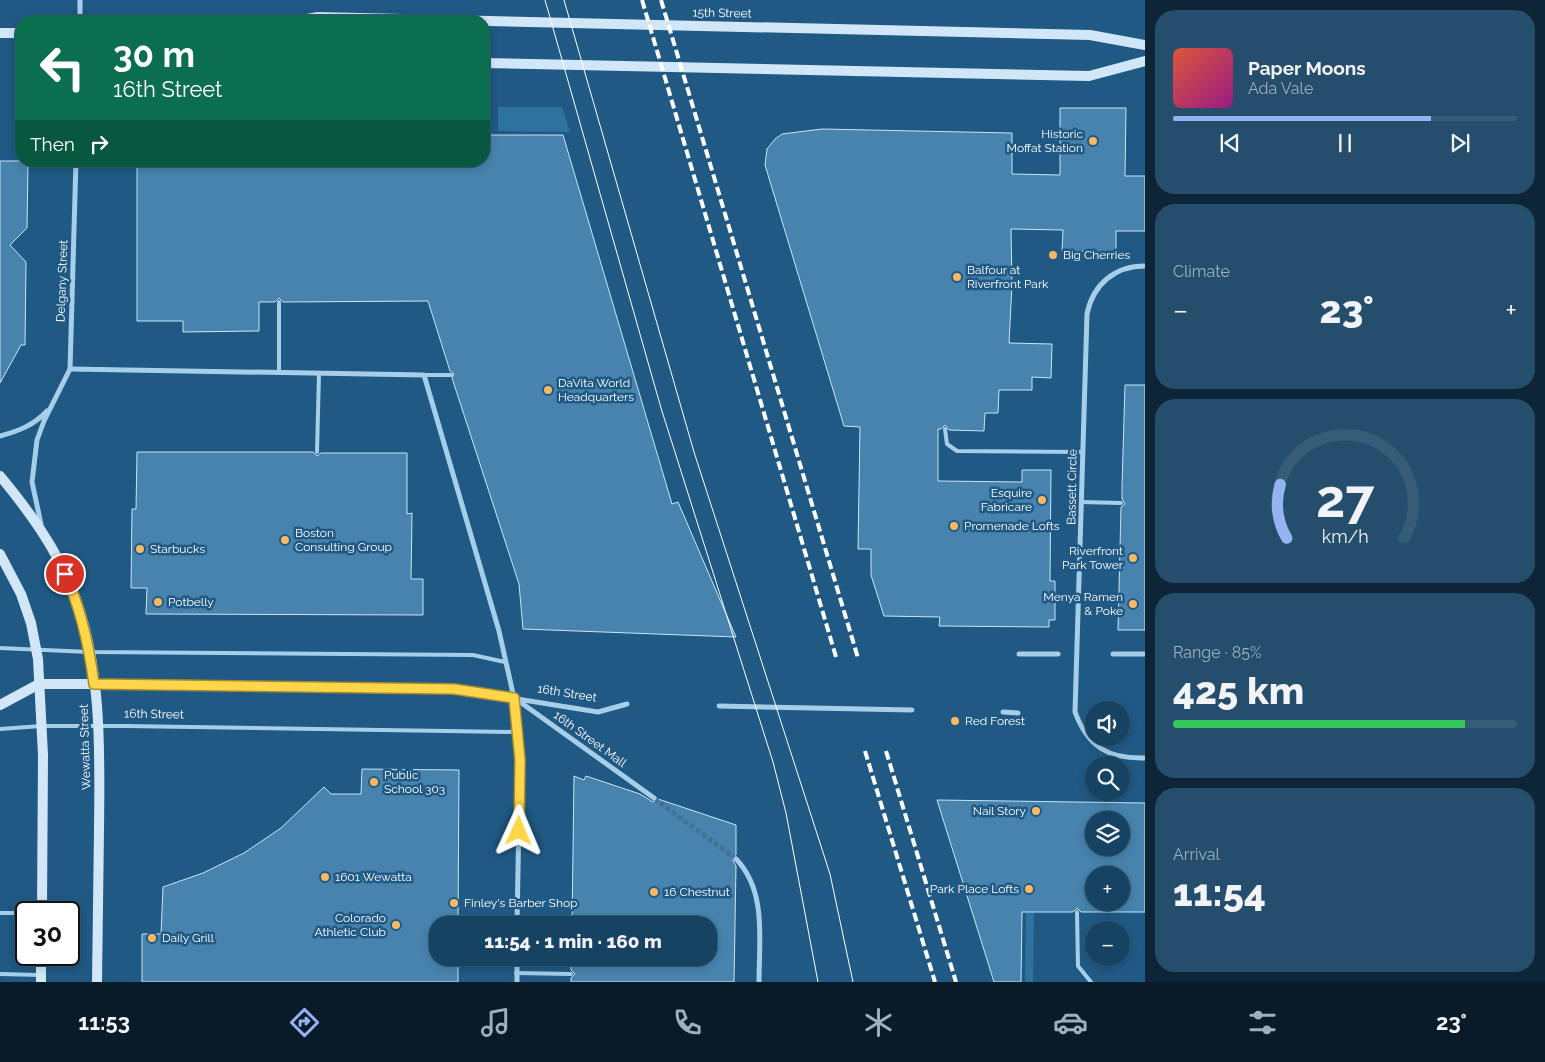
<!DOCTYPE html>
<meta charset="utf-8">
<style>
body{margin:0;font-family:Raleway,sans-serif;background:#244e6c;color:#f1f3f6;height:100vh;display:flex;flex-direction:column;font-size:19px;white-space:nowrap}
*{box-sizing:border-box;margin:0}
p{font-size:16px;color:#9eb0be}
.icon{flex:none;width:28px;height:28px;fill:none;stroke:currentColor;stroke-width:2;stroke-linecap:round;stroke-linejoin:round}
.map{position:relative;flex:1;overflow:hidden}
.drawer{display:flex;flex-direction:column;gap:10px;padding:10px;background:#0d2536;width:400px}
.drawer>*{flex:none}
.hud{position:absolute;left:15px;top:15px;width:475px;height:152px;border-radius:20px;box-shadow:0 2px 8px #0003,0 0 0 1px #365c78;background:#0b6e4f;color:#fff;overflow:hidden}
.fabs{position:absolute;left:1085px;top:701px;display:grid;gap:10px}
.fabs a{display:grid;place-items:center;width:45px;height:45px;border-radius:50%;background:#174363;box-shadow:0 2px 8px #0003,0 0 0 1px #365c78;font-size:25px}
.speed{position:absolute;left:15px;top:901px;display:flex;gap:10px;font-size:25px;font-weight:700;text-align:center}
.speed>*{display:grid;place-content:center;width:65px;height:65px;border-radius:50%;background:#174363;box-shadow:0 2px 8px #0003,0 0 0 1px #365c78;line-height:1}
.speed .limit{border:2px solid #111;border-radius:8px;background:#fff;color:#111}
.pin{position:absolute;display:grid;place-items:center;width:42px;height:42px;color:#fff;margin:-21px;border:2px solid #fff;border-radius:50%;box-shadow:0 1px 5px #0007}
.me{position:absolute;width:55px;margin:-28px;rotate:1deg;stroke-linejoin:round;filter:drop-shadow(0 0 4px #0008)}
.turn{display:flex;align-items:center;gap:18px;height:105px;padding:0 15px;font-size:22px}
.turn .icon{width:65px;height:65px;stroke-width:2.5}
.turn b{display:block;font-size:35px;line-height:42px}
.then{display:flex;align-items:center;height:48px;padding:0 15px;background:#0003;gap:10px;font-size:19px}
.big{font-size:38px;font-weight:800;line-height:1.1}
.drawer .widget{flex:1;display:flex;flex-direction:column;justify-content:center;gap:8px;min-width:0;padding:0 18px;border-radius:20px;background:#244e6c}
.drawer .dial{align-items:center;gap:0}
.dial svg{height:130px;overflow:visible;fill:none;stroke:#365c78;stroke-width:7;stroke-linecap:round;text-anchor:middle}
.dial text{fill:#f1f3f6;stroke:none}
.song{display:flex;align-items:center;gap:15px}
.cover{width:60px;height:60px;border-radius:8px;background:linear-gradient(135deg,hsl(10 70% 55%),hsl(310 70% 35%))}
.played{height:5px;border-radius:2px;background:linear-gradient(90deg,#95b2f1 75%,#365c78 75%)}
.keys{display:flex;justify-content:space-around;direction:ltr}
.heat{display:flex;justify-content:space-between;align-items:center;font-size:28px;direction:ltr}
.charge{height:8px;border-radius:4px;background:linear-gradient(90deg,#34c759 85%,#365c78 0)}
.trip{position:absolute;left:429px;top:916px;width:288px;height:50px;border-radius:20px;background:#174363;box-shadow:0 2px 8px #0003,0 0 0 1px #365c78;font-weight:800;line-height:50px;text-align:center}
.menu{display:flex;height:80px;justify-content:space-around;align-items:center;background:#091b28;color:#9eb0be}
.menu .icon{width:35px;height:35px}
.menu .on{color:#95b2f1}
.menu b{font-size:22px;color:#f1f3f6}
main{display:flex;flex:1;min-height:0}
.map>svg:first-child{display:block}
.grass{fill:#2e72a0}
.building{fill:#4783ac;stroke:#cae5f7;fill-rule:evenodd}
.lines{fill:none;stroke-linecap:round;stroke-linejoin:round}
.street-tunnel{stroke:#417296;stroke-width:5;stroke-dasharray:5 2.5;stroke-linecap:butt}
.lane{stroke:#a6cee9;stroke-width:4}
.street{stroke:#a6cee9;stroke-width:5}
.secondary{stroke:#d1e7f7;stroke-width:10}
.tram{stroke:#fff;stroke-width:1}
.rail{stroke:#fff;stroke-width:4;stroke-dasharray:9 4;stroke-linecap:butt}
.route-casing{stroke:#a68a30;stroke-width:12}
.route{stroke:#ffd54a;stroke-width:9}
.poi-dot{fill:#f8b965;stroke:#1f5984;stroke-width:2}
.labels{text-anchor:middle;stroke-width:5;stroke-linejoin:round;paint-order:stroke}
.street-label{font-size:12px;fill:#fff;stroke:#1f5984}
.poi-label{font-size:12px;fill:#fff;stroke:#1f5984;text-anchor:start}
</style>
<main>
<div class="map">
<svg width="1145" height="982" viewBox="0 0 1145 982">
<rect width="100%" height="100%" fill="#1f5984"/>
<g class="grass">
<path d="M 498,107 L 562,107 L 570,132 L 498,131 Z"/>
<path d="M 1026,913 L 1034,913 L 1033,982 L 1025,982 Z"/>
</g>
<g class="building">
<path d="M 1060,108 L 1126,108 L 1125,176 L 1145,176 L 1145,231 L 1116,231 L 1116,252 L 1062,251 L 1063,230 L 1011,229 L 1012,285 L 1009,343 L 1052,344 L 1051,378 L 1032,377 L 1032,390 L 999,390 L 998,413 L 985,413 L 984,431 L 949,430 L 945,425 L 941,429 L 938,429 L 938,481 L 1022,482 L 1022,470 L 1051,470 L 1050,581 L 1055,581 L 1055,620 L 1049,620 L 1049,627 L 939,626 L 940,617 L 884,616 L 871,575 L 871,549 L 858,549 L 860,427 L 844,426 L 765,165 L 767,149 L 775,139 L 782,134 L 822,129 L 1012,133 L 1012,174 L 1060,175 Z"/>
<path d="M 484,135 L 563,135 L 672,504 L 678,502 L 736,637 L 523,629 L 519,584 L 452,378 L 454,374 L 450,371 L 428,301 L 283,302 L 279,298 L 275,302 L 259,302 L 259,331 L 183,332 L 183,321 L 137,321 L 137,161 L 484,161 Z"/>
<path d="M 0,161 L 28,161 L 27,228 L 10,245 L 26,262 L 25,345 L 21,345 L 0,383 Z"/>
<path d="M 1125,385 L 1145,385 L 1145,630 L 1118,630 L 1121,507 L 1125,504 L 1122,499 L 1122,486 Z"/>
<path d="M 137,452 L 313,452 L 317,456 L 321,453 L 407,453 L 407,514 L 412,513 L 411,579 L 423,579 L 423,615 L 146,614 L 147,588 L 131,588 L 132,509 L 136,509 Z"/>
<path d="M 362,769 L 459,770 L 458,925 L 438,925 L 438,958 L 458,958 L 458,982 L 142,982 L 142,934 L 161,934 L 163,887 L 203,873 L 244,853 L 281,828 L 324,787 L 331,794 L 361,794 Z"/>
<path d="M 574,776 L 584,780 L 586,776 L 640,794 L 653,802 L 658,799 L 736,825 L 736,855 L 732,859 L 736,866 L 734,982 L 571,982 L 571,978 L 575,974 L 571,970 L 571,958 L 708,958 L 708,925 L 572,925 Z"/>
<path d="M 937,800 L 1145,803 L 1145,912 L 1081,912 L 1077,908 L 1073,912 L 1022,912 L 1021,982 L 994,982 ZM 1094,820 L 1121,820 L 1121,848 L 1094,848 ZM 1094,875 L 1121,875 L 1121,902 L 1094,902 Z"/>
</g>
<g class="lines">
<path class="street-tunnel" d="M 654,798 L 736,859"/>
<g class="lane">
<path d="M 279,302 L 279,372"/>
<path d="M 424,375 L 451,375"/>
<path d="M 945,429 L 947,444 L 957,451 L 1082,452"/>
<path d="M 317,452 L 319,373"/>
<path d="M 1081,502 L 1121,503"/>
<path d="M 0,648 L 89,652 L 473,655 L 505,662"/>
<path d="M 0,729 L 41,726 L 126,726 L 517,732"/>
<path d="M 1077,912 L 1078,966 L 1091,982"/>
<path d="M 0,913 L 26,913"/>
<path d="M 516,973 L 571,974"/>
<path d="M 0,974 L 40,975"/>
</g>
<g class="street">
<path d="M 80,21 L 80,0"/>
<path d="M 1145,266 C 1115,266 1093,284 1087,314 L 1075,712 C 1088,747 1108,759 1145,758"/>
<path d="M 70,369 L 424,375 L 499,631 L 514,698 L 520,760 L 517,925"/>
<path d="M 0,436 C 19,431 34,425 47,411"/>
<path d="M 41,524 L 32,482 L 37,440 L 44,421 L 70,369 L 76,161"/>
<path d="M 1019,654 L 1058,654"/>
<path d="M 1113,654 L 1145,654"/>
<path d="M 95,684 L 455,689 L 598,712 L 627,704"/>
<path d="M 516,699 L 654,798"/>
<path d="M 719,706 L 912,710"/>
<path d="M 1003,712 L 1018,713"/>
<path d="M 736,859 C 767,891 759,940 759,982"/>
<path d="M 517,982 L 517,958"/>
</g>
<g class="secondary">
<path d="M 297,21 L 318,17 L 1090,35 L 1145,45"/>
<path d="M 0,33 L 21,33"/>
<path d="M 484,63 L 1089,76 L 1145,61"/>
<path d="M 0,476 C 29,511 56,548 73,591 C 102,666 100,751 99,830 C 98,881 98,931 97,982"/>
<path d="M 0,554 L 21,594 L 31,623 L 38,659 L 43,755 L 42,912"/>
<path d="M 0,705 L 39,684 L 94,684"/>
<path d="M 41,982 L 41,955"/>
</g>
<g class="tram">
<path d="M 545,0 L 661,408 L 773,762 L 786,813 L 818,982"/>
<path d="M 564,0 L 694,452 L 830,874 L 853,982"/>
</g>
<g class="rail">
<path d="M 642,0 L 836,657"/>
<path d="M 661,0 L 858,658"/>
<path d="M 865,751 L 935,982"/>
<path d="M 886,751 L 956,982"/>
</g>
</g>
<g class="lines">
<g class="route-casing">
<path id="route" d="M 65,574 C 81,608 89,646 94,684 L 454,689 L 514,698 L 520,760 L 519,831"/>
</g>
<use href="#route" class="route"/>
</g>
<g class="poi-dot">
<circle cx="1093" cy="141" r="5"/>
<circle cx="1053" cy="255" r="5"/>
<circle cx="957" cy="277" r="5"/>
<circle cx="548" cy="390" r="5"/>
<circle cx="1042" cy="500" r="5"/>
<circle cx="954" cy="526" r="5"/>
<circle cx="285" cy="540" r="5"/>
<circle cx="140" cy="549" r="5"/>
<circle cx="1133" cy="558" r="5"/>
<circle cx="158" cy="602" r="5"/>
<circle cx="1133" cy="604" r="5"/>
<circle cx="955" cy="721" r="5"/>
<circle cx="374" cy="782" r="5"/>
<circle cx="1036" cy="811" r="5"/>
<circle cx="325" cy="877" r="5"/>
<circle cx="1029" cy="889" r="5"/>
<circle cx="654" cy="892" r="5"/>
<circle cx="454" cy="903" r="5"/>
<circle cx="396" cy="925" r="5"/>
<circle cx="152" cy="938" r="5"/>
</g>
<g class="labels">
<g class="street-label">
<text transform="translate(722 13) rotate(1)" y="4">15th Street</text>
<text transform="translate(62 281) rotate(-88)" y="4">Delgany Street</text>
<text transform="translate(1072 487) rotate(-89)" y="4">Bassett Circle</text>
<text transform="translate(567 693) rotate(9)" y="4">16th Street</text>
<text transform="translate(154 714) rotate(1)" y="4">16th Street</text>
<text transform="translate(590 739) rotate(36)" y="4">16th Street Mall</text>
<text transform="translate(85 747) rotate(-92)" y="4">Wewatta Street</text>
</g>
<g class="poi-label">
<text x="1083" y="138" text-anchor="end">Historic<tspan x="1083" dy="14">Moffat Station</tspan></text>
<text x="1063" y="259">Big Cherries</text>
<text x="967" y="274">Balfour at<tspan x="967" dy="14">Riverfront Park</tspan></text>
<text x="558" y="387">DaVita World<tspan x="558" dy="14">Headquarters</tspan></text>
<text x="1032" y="497" text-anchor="end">Esquire<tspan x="1032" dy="14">Fabricare</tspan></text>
<text x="964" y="530">Promenade Lofts</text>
<text x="295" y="537">Boston<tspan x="295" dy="14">Consulting Group</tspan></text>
<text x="150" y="553">Starbucks</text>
<text x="1123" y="555" text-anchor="end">Riverfront<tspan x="1123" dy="14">Park Tower</tspan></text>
<text x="1123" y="601" text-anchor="end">Menya Ramen<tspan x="1123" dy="14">&amp; Poke</tspan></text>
<text x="168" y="606">Potbelly</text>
<text x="965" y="725">Red Forest</text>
<text x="384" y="779">Public<tspan x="384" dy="14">School 303</tspan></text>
<text x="1026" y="815" text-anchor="end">Nail Story</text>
<text x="335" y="881">1601 Wewatta</text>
<text x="1019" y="893" text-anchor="end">Park Place Lofts</text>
<text x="664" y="896">16 Chestnut</text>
<text x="464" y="907">Finley's Barber Shop</text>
<text x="386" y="922" text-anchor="end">Colorado<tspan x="386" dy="14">Athletic Club</tspan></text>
<text x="162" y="942">Daily Grill</text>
</g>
</g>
</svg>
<div class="fabs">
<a><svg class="icon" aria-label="sound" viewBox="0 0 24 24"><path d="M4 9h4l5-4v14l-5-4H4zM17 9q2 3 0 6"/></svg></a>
<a><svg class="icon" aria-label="search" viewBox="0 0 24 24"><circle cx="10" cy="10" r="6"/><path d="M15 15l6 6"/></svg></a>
<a><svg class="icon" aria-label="layers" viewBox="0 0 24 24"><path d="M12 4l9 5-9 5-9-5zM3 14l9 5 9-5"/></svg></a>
<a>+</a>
<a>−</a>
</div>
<div class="speed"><div class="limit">30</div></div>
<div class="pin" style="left:65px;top:574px;background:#d93025"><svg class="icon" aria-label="arrive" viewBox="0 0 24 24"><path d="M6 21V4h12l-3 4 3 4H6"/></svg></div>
<svg class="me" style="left:519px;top:831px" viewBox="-20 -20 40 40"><path d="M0-17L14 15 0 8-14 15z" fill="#ffd54a" stroke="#fff" stroke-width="4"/></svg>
<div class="trip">11:54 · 1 min · 160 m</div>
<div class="hud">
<div class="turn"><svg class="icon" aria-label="left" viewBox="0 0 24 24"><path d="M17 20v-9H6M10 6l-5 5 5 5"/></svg><div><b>30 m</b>16th Street</div></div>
<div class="then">Then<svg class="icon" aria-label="right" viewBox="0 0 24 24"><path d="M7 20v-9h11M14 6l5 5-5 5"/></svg></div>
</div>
</div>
<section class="drawer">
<div class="widget">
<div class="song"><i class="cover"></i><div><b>Paper Moons</b><p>Ada Vale</p></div></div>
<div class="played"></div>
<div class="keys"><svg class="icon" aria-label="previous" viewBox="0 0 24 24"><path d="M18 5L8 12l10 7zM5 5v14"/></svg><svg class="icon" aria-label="pause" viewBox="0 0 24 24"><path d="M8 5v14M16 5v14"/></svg><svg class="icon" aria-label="next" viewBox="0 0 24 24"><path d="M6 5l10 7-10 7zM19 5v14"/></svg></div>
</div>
<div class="widget"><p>Climate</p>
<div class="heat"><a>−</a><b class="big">23°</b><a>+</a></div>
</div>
<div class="widget dial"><svg viewBox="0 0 100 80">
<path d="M14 69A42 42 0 1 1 86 69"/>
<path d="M14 69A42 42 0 0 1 10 36" stroke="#95b2f1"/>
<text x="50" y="56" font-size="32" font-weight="700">27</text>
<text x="50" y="72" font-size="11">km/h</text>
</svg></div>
<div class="widget"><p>Range · 85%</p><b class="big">425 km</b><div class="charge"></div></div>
<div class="widget"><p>Arrival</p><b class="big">11:54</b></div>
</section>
</main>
<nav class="menu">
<b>11:53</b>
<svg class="icon on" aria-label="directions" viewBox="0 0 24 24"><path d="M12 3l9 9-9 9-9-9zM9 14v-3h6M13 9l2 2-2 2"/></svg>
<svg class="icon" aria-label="music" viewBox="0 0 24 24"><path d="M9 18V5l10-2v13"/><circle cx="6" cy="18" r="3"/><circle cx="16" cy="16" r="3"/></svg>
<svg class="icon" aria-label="phone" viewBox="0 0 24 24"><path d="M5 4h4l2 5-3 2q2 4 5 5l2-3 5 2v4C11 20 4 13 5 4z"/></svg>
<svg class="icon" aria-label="climate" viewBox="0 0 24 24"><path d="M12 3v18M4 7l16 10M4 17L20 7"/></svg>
<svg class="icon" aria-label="car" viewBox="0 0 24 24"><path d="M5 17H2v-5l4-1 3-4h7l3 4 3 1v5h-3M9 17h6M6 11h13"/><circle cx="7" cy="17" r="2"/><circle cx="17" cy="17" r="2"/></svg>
<svg class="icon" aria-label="filters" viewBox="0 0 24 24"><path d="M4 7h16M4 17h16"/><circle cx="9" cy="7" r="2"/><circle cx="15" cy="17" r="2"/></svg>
<b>23°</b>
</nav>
